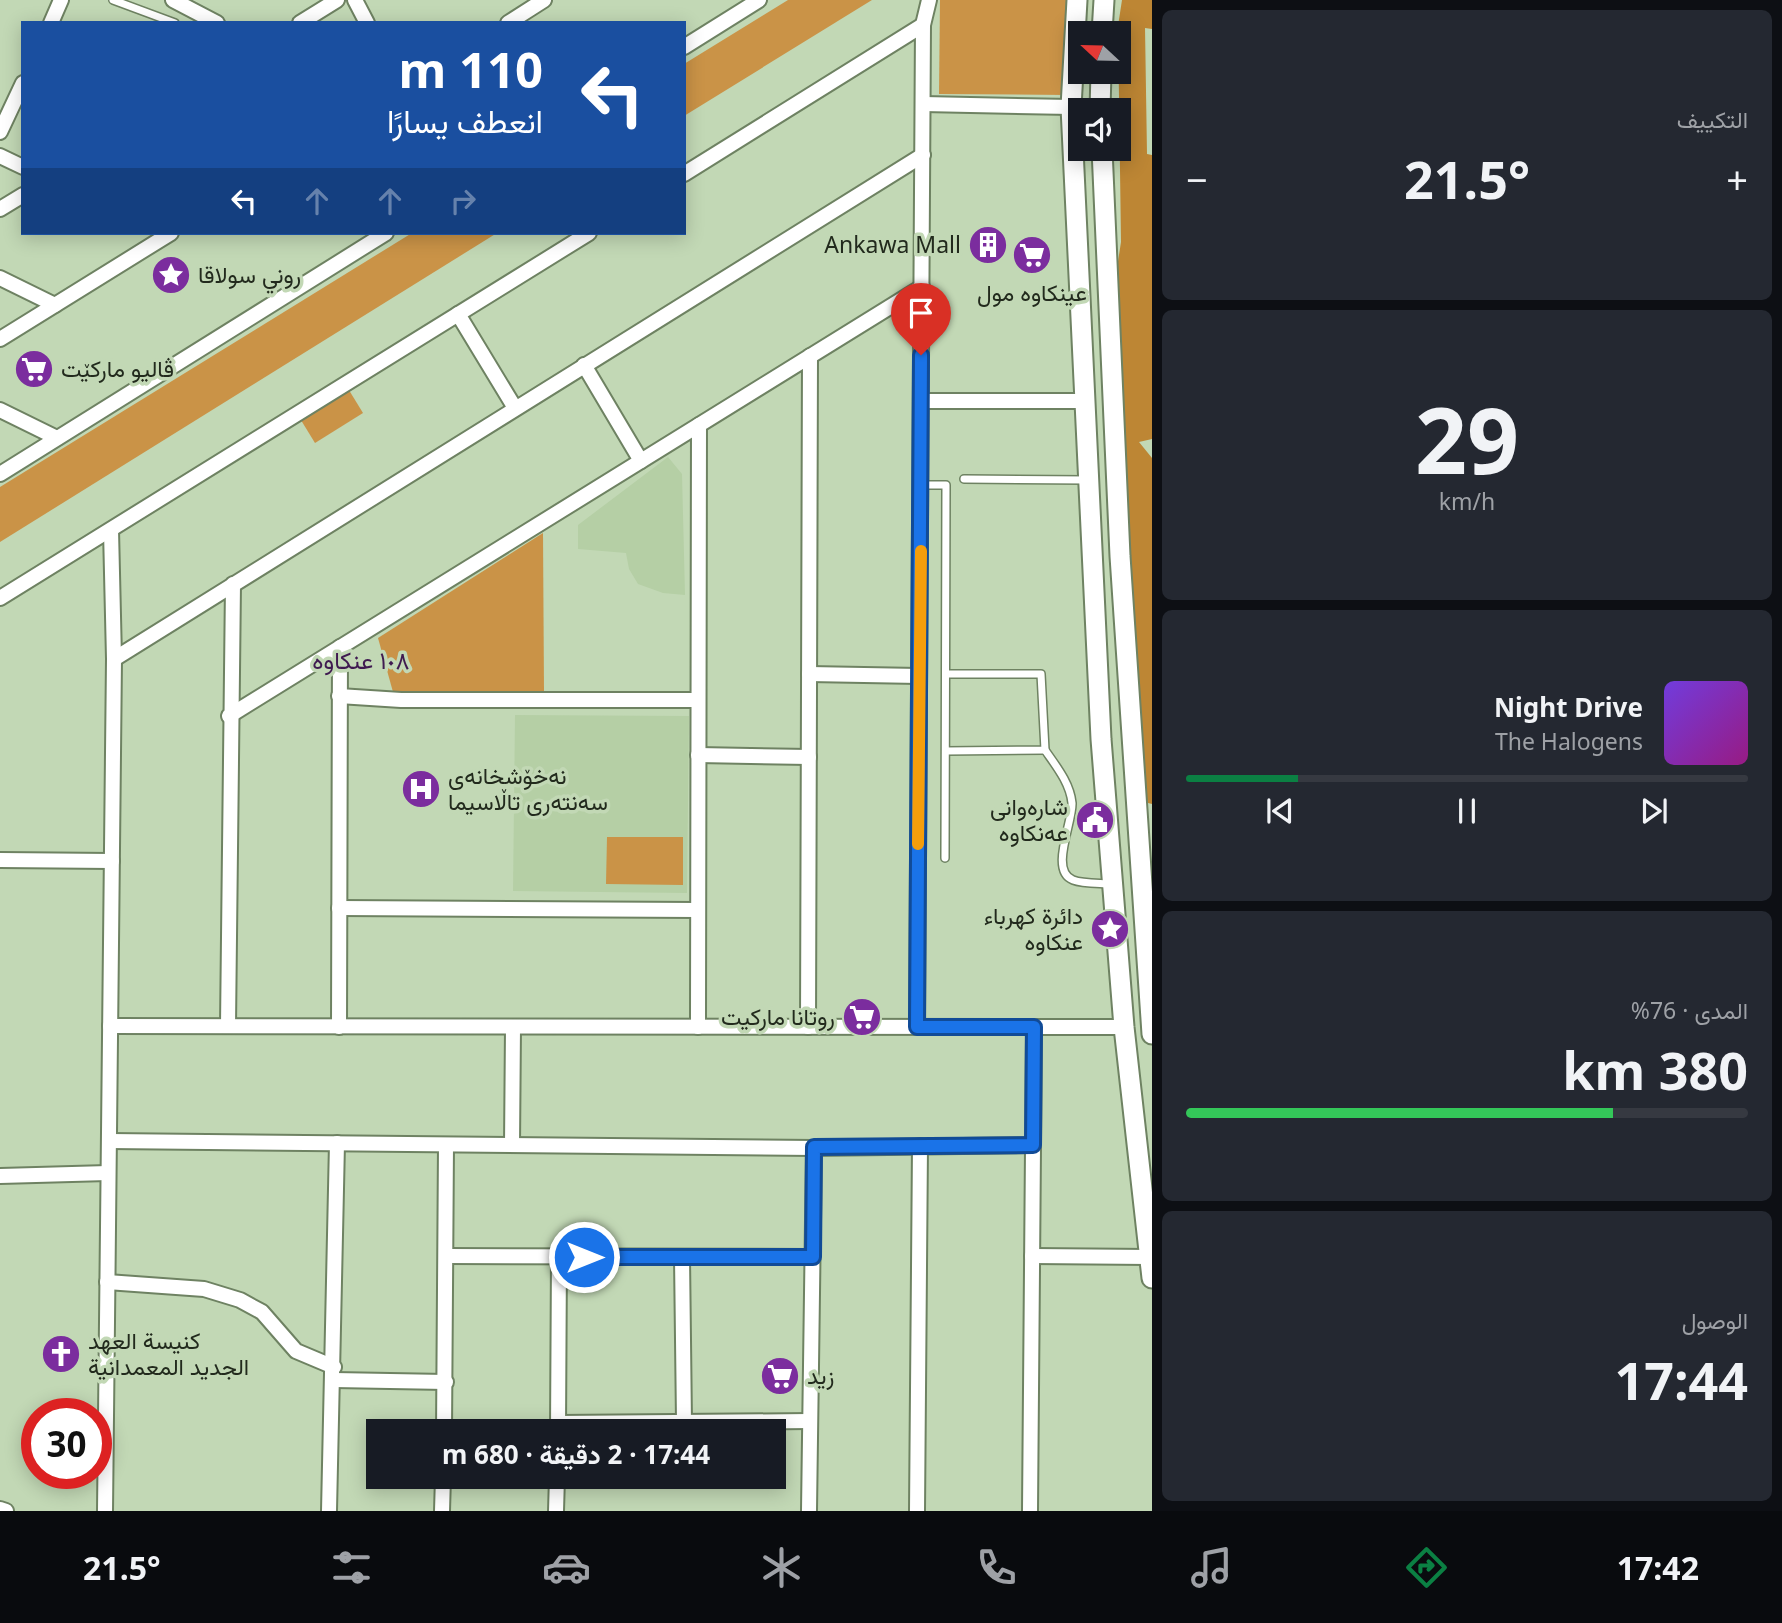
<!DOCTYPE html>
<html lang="ar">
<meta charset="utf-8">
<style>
body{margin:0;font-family:"Noto Sans",Vazirmatn,sans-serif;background:#242831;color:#f1f3f6;direction:rtl;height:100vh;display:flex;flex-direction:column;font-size:26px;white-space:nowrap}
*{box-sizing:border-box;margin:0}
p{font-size:23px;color:#9ea1a6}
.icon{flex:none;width:38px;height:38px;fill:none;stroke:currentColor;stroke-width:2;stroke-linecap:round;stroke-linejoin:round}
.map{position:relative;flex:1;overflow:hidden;direction:ltr}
.drawer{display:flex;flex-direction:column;gap:10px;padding:10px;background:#0d0f14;width:630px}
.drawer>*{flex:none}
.guide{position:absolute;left:21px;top:21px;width:665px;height:214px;border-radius:0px;box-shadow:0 4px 18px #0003;direction:rtl;background:#1a4fa0;color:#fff;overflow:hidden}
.needle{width:46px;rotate:292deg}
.tools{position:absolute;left:1068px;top:21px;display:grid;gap:14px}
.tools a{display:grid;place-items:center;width:63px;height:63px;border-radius:0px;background:#171b24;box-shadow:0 4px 18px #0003;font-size:35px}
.speed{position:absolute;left:21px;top:1398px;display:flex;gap:14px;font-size:35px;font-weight:700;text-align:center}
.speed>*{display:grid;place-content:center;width:91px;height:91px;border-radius:50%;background:#171b24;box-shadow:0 4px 18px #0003;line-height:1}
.speed .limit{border:10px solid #d22;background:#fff;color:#111}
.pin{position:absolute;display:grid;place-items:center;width:60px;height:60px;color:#fff;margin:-72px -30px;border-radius:50% 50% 50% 0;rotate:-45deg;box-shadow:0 0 7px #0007}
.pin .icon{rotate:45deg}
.me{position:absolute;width:77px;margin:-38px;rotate:90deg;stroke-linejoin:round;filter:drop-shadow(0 0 5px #0008)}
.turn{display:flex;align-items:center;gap:24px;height:147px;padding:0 28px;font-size:32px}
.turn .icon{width:91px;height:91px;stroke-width:2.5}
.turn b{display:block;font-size:49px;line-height:60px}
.lanes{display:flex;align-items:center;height:66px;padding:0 28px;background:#0003;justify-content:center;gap:35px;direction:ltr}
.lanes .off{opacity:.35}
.big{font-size:52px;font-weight:700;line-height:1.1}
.drawer .tile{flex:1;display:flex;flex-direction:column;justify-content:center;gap:10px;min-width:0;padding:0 24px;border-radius:10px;background:#242831}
.drawer .dial{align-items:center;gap:0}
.dial b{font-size:91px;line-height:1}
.song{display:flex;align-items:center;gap:21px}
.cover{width:84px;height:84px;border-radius:10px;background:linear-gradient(135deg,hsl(260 70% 55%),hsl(310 70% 35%))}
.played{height:7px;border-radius:4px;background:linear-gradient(90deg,#0b8043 20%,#363941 20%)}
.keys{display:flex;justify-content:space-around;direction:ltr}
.heat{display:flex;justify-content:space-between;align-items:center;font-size:38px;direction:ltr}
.charge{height:10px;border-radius:5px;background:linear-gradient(90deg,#34c759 76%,#363941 0)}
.trip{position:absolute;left:366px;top:1419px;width:420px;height:70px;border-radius:0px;background:#171b24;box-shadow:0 4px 18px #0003;font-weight:700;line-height:70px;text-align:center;direction:rtl}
.menu{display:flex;height:112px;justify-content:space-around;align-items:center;background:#090b0e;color:#9ea1a6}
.menu .icon{width:49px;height:49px}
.menu .current{color:#0b8043}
.menu b{font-size:32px;color:#f1f3f6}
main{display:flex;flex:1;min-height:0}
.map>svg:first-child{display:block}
.built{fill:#b5cfa5}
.green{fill:#ca9347}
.forest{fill:#bd8634}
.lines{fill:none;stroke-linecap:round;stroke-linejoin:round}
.lane-casing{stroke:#6e8262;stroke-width:10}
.street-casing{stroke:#6e8262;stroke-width:18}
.secondary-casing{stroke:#6e8262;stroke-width:23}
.lane{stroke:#fff;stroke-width:7}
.street{stroke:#fff;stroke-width:14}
.secondary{stroke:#fff;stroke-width:19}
.route-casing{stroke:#114b97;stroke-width:18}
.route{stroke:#1a73e8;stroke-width:12}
.slow{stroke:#f59e0b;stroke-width:12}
.labels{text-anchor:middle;stroke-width:7;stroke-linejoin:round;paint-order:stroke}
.poi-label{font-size:23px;fill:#222a1d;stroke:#c2d8b5;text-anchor:start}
.neighbourhood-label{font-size:24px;fill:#3f1a50;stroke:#c2d8b5}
</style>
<main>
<section class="drawer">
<div class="tile"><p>التكييف</p>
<div class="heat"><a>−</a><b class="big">21.5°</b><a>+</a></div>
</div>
<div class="tile dial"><b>29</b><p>km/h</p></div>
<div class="tile">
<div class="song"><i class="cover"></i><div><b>Night Drive</b><p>The Halogens</p></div></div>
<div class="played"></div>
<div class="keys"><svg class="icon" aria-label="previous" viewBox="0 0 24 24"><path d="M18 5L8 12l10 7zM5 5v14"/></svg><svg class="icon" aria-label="pause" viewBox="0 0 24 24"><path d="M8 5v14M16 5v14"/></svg><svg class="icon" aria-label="next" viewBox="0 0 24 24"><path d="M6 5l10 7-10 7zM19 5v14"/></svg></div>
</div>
<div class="tile"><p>المدى · 76%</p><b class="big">380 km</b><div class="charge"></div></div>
<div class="tile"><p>الوصول</p><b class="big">17:44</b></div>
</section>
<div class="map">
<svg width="1152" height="1511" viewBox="0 0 1152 1511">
<rect width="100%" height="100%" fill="#c2d8b5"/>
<g class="built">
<path d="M 668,457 L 682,474 L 685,595 L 663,593 L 638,584 L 629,569 L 626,553 L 578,549 L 578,525 Z"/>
<path d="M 515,715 L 689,716 L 687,893 L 513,891 Z"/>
</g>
<g class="green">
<path d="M 788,0 L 872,0 L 684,116 L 684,64 Z"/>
<path d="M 940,0 L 1068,0 L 1067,95 L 939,94 Z"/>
<path d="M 412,233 L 497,233 L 0,542 L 0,487 Z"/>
<path d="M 344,382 L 363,413 L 315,443 L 296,412 Z"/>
<path d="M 543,533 L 544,691 L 393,692 L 378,638 Z"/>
<path d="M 607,837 L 683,837 L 683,885 L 606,884 Z"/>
</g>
<path class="forest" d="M 1122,0 L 1152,0 L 1152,29 L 1145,28 L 1147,154 L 1152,155 L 1152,439 L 1139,442 L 1152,458 L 1152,804 L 1144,802 L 1115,281 L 1121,242 L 1118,26 Z"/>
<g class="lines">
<g class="lane-casing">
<g id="lane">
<path d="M 113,0 L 175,23"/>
<path d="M 964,479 L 1088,480"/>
<path d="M 922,485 L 946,485 L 945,858"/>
<path d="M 1045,750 C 1056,766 1070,783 1072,803 C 1073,822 1049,871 1073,880 C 1083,884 1100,883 1111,884"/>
<path d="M 946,751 L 1045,750 L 1041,674 L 947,674"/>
<path d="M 1093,835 L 1107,834"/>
</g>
</g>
<g class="street-casing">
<g id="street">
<path d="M 173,0 L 217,23"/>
<path d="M 355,0 L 367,23"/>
<path d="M 51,23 L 61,0"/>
<path d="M 300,23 L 337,0"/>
<path d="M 508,23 L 544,0"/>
<path d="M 684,47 L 759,0"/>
<path d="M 923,104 L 1071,107"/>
<path d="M 0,132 L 23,83"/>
<path d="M 0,156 L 23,167"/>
<path d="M 684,174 L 923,25"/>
<path d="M 0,209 L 23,195"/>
<path d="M 0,278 L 55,305"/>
<path d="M 458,314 L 515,408"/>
<path d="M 0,339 L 171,233"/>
<path d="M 584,365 L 641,461"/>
<path d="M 921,401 L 1086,401"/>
<path d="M 0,410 L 57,438"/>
<path d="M 0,474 L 386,233"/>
<path d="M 0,598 L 589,233"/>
<path d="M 114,659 L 923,155"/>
<path d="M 809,674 L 919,676"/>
<path d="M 339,696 L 401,700 L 698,700"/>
<path d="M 229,716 L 922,287"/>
<path d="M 698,755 L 809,757"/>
<path d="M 0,860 L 112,861"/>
<path d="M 339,908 L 698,910"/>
<path d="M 110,1026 L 1124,1027"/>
<path d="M 228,1026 L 233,584"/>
<path d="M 339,1027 L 340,647"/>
<path d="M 698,1027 L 699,425"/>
<path d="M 808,1027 L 810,356"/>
<path d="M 917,1027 L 923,25 L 929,0"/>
<path d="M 109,1141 L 814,1148 L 1033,1145"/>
<path d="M 512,1145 L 513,1027"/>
<path d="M 0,1176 L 108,1173"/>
<path d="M 446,1256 L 812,1257"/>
<path d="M 1032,1256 L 1150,1257"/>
<path d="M 682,1257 L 684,1422"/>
<path d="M 107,1282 L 204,1289 L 240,1300 L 262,1312 L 296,1351 L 334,1367"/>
<path d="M 334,1380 L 446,1382"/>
<path d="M 558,1423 L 810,1421"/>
<path d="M 558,1430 L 559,1257"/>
<path d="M 444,1432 L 446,1145"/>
<path d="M 0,1509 L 6,1511"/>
<path d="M 105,1511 L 114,659 L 111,530"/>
<path d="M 329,1511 L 337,1143"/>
<path d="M 442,1511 L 443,1477"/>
<path d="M 556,1511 L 557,1477"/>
<path d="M 809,1511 L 814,1148"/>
<path d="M 917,1511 L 920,1146"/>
<path d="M 1030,1511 L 1034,1027"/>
</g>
</g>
<g class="secondary-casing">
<g id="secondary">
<path d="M 1077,0 L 1071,107 L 1101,739 L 1124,1027 L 1152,1278"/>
<path d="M 1102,33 L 1104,0"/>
<path d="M 1100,110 L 1101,72"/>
<path d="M 1102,149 L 1120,556 L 1152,1034"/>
</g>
</g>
<use href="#lane" class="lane"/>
<use href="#street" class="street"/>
<use href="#secondary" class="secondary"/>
</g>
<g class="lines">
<g class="route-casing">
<path id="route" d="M 584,1257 L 813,1257 L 814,1147 L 1033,1145 L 1034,1027 L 917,1027 L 921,355"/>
</g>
<use href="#route" class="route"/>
<path class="slow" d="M 918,844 L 921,551"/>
</g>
<defs>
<g id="building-disc" transform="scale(2.0125)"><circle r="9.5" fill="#7b2d9e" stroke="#c2d8b5"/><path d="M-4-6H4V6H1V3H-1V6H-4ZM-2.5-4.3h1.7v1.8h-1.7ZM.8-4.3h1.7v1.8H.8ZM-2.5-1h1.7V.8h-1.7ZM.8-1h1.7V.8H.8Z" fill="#fff"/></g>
<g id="supermarket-disc" transform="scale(2.0125)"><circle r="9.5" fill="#7b2d9e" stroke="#c2d8b5"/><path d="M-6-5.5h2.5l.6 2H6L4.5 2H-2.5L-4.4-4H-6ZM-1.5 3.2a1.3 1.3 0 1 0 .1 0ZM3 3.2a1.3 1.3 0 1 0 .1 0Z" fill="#fff"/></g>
<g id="sight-disc" transform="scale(2.0125)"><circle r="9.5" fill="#7b2d9e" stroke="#c2d8b5"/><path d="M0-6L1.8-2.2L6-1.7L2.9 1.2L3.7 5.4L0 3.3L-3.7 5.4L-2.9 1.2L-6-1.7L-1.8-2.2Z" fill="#fff"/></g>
<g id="hospital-disc" transform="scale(2.0125)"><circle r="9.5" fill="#7b2d9e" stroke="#c2d8b5"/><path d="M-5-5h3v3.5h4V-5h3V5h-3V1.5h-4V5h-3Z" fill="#fff"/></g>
<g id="civic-disc" transform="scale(2.0125)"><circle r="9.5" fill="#7b2d9e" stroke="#c2d8b5"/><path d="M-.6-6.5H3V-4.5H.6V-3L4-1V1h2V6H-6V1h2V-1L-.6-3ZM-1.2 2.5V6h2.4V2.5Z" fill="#fff"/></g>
<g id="church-disc" transform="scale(2.0125)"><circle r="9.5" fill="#7b2d9e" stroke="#c2d8b5"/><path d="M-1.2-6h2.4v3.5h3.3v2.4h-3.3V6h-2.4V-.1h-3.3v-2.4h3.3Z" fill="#fff"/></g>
</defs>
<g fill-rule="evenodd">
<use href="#building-disc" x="988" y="245"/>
<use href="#supermarket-disc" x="1032" y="255"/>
<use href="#sight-disc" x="171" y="275"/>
<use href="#supermarket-disc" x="34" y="369"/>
<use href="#hospital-disc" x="421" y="789"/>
<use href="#civic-disc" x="1095" y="820"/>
<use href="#sight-disc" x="1110" y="929"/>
<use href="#supermarket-disc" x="862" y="1017"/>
<use href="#church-disc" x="61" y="1354"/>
<use href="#supermarket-disc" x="780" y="1376"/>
</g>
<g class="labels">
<g class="poi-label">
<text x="961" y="253" text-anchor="end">Ankawa Mall</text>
<text x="198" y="283">روني سولاقا</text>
<text x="1032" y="301" text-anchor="middle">عينكاوه مول</text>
<text x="61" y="377">ڤالیو مارکێت</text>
<text x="448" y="784">نەخۆشخانەی<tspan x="448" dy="26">سەنتەری تاڵاسیما</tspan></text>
<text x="1068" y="815" text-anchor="end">شارەوانی<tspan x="1068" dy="26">عەنکاوە</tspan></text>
<text x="1083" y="924" text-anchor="end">دائرة كهرباء<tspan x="1083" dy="26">عنكاوه</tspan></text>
<text x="835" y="1025" text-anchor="end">روتانا ماركيت</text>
<text x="88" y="1349">كنيسة العهد<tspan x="88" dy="26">الجديد المعمدانية</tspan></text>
<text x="807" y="1384">زيد</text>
</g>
<g class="neighbourhood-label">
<text x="361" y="669">١٠٨ عنکاوە</text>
</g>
</g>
</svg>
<div class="tools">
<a><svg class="needle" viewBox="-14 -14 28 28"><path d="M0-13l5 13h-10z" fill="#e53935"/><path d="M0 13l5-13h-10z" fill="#9ea1a6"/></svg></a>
<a><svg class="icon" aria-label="sound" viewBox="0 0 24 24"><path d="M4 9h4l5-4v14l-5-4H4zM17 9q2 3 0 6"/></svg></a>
</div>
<div class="speed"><div class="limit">30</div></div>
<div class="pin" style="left:921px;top:355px;background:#d93025"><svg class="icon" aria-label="arrive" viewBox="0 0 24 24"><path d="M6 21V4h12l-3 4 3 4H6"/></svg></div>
<svg class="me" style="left:584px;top:1257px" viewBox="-20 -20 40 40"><circle r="17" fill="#1a73e8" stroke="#fff" stroke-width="3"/><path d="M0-11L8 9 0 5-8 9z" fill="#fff"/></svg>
<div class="trip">17:44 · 2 دقيقة · 680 m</div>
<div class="guide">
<div class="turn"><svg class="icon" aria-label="left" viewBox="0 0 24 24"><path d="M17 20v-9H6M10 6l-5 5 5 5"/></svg><div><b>110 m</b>انعطف يسارًا</div></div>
<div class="lanes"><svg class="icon" aria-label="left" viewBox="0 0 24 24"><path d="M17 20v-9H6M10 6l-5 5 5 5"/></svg><svg class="icon off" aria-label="ahead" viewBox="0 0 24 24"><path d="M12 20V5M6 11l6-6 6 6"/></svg><svg class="icon off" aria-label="ahead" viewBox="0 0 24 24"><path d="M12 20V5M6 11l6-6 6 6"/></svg><svg class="icon off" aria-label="right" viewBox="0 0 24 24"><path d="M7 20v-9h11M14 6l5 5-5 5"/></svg></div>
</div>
</div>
</main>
<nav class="menu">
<b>17:42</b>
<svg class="icon current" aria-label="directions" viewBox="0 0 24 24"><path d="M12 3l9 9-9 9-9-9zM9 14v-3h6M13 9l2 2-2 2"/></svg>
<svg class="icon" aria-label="music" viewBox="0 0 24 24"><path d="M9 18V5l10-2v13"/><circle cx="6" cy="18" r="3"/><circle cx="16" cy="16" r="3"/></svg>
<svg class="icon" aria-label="phone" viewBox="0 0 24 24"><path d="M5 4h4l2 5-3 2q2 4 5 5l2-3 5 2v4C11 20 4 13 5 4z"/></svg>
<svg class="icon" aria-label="climate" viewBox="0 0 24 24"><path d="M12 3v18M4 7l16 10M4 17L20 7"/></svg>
<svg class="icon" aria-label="car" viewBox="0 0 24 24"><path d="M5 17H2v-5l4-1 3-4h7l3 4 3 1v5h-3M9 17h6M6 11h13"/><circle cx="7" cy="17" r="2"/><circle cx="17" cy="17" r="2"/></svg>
<svg class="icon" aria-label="filters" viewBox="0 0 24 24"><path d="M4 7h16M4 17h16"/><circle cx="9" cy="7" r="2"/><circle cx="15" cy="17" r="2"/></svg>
<b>21.5°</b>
</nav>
